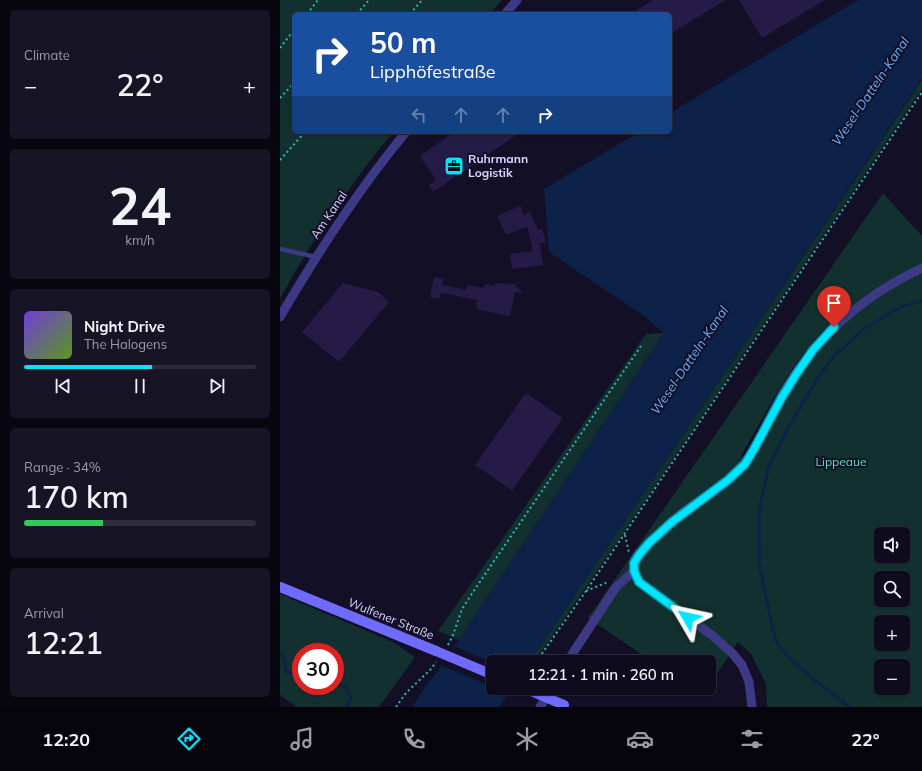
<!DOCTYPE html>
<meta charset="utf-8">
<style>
body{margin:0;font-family:Mulish,sans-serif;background:#171425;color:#f1f3f6;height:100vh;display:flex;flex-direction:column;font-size:15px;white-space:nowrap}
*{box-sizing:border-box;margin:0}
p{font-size:13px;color:#9b9ba3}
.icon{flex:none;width:22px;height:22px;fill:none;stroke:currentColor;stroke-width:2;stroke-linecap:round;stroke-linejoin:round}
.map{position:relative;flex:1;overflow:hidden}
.panel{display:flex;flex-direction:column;gap:10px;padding:10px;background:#08060f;width:280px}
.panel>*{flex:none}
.banner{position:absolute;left:12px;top:12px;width:380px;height:122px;border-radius:6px;box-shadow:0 1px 3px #0004,0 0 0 1px #2e2b3b;background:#1a4fa0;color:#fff;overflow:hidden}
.tools{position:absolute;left:594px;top:527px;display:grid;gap:8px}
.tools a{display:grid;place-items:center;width:36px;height:36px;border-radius:6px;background:#0e0b1c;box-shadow:0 1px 3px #0004,0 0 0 1px #2e2b3b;font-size:20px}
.speed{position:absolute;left:12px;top:643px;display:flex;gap:8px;font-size:20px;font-weight:700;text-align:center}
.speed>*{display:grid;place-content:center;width:52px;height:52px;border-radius:50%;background:#0e0b1c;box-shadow:0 1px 3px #0004,0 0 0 1px #2e2b3b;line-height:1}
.speed .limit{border:6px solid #d22;background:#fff;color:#111}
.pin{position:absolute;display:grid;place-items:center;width:34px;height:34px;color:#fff;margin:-41px -17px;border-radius:50% 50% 50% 0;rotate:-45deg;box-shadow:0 0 4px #0007}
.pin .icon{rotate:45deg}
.me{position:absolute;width:44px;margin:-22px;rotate:306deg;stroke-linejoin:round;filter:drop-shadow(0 0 3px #0008)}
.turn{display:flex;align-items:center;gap:14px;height:84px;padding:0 12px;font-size:18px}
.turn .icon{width:52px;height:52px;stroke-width:2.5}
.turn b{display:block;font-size:28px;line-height:34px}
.lanes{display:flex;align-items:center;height:38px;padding:0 12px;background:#0003;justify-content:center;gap:20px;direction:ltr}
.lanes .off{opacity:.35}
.big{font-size:30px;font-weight:600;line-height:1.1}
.panel .card{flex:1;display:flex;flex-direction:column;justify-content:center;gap:6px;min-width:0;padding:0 14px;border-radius:6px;background:#171425}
.panel .dial{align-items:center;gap:0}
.dial b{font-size:52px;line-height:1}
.song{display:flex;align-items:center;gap:12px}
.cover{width:48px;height:48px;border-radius:6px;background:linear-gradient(135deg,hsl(260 70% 55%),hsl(90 70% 35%))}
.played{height:4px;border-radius:2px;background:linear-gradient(90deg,#00e5ff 55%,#2e2b3b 55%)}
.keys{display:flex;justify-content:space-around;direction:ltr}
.heat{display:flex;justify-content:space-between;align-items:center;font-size:22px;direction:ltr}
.charge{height:6px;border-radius:3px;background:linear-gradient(90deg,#34c759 34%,#2e2b3b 0)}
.trip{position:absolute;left:206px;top:655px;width:230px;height:40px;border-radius:6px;background:#0e0b1c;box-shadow:0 1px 3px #0004,0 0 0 1px #2e2b3b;font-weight:600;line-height:40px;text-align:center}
.tab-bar{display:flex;height:64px;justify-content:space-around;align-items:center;background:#06040b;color:#9b9ba3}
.tab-bar .icon{width:28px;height:28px}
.tab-bar .selected{color:#00e5ff}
.tab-bar b{font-size:18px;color:#f1f3f6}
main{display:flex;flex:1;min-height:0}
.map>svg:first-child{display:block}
.green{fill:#12302f;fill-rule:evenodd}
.water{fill:#0c2248}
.pier{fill:#130f26}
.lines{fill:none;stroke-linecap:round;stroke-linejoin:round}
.stream{stroke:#0c2248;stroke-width:3}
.building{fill:#241b47}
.path{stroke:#2fb8b0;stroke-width:2;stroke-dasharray:2 3;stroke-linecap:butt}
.lane{stroke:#3d3a85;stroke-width:4.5}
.street{stroke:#3d3a85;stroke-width:9}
.secondary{stroke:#6f6bff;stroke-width:10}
.secondary-bridge{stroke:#6f6bff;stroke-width:10}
.route-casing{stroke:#0095a6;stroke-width:10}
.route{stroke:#00e5ff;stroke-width:7}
.labels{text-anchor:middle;stroke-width:4;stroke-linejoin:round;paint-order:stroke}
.poi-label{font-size:12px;font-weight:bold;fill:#d9d4ff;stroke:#130f26;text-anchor:start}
.street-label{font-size:12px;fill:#d9d4ff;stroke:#130f26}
.park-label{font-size:12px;fill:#5fe0c0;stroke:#130f26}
.water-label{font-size:13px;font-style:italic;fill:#62b6ff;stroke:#130f26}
</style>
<main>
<section class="panel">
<div class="card"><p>Climate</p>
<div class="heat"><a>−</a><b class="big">22°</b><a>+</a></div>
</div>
<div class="card dial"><b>24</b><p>km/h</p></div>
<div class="card">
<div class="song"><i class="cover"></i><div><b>Night Drive</b><p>The Halogens</p></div></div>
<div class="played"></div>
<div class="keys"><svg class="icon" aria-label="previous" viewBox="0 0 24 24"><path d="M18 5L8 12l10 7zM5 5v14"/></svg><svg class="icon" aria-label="pause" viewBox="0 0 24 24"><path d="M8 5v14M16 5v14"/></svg><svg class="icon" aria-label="next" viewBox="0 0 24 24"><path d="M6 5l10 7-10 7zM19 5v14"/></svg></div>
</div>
<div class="card"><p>Range · 34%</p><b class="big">170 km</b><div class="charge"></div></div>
<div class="card"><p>Arrival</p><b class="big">12:21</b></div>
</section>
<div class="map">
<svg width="642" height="707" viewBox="0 0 642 707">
<rect width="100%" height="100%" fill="#130f26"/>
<g class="green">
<path d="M 0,0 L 222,0 L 210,14 L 14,14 L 14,132 L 113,132 C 71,183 31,241 0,299 Z"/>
<path d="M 642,80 L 642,89 L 343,534 L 264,648 L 253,661 L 251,660 Z"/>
<path d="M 603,193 L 642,236 L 642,264 C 607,282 571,302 543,331 C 510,365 485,414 461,456 L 465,468 L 491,418 L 547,332 L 642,267 L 642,707 L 487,707 L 486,684 L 471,654 L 458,642 L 429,686 L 429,662 L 373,662 L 308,618 ZM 601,534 L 623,534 L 623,556 L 601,556 ZM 601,578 L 623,578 L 623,600 L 601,600 ZM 601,622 L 623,622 L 623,644 L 601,644 ZM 601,666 L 623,666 L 623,688 L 601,688 Z"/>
<path d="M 384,333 L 179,640 L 158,631 L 366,334 Z"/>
<path d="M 0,594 L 113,642 L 135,657 L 99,707 L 17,707 L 0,695 ZM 21,652 L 55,652 L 55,686 L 21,686 Z"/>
</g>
<path class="water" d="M 578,0 L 642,0 L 642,79 L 250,662 L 213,662 L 213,688 L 232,688 L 219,707 L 132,707 L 148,683 L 158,671 L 384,333 L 364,316 L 269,252 L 264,189 L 359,132 L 390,132 L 390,113 Z"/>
<g class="pier">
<path d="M 173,646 L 213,663 L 213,687 L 160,665 Z"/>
<path d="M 215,688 L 234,688 L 230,694 Z"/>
</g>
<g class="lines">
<g class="stream">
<path d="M 0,653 C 6,658 5,665 6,672 L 8,673 L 16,671 L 21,673"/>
<path d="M 55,682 C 65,686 69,690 71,700 L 66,707"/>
<path d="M 570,707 C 549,691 506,661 495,639 L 479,563 L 480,506 L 489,466 L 512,421 L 537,379 L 552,358 L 585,328 L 621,307 L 642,301"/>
</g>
</g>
<g class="building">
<path d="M 373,0 L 446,0 L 390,34 L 390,14 L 350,14 Z"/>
<path d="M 459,0 L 545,0 L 482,38 Z"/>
<path d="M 174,132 L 241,132 L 153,192 L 149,185 L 156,180 L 140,156 Z"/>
<path d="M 240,206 L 244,215 L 250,212 L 258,230 L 262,228 L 266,242 L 260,244 L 263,265 L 232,269 L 230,254 L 253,251 L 247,227 L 226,235 L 217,216 Z"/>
<path d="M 154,277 L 163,279 L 162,285 L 186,290 L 187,285 L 204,288 L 205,284 L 214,286 L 215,283 L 235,284 L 243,294 L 235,292 L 230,316 L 198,310 L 196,307 L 197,300 L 161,293 L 159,299 L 150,297 Z"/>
<path d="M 63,283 L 98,292 L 109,302 L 59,362 L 22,332 Z"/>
<path d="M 246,393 L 283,418 L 232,491 L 195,465 Z"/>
</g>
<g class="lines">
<g class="path">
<path d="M 27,14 L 38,0"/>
<path d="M 77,14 L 89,0"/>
<path d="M 130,14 L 142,0"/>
<path d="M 0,48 L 14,30"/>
<path d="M 0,98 L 14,83"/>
<path d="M 0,160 L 25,132"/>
<path d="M 345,535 L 349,553"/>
<path d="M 306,591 L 328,582"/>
<path d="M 168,645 L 173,635 L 182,609 L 195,589 L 361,346"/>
<path d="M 256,662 L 306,591 L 642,92"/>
<path d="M 116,707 L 126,693 L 151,669 L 156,662"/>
</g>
<path class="lane" d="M 0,249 L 36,257"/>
<g class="street">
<path d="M 225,14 L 237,0"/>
<path d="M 0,317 C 38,252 78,190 126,132"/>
<path d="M 287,662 L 336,587 L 354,571"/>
<path d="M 260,707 L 272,688"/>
<path d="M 472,707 L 469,682 L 462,665 L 452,653 L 433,636 L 359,582 C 355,576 352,569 354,562 C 357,553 367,545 374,539 C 384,529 394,519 405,511 C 422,498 442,488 456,473 C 477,452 487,422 501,397 C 536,337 579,298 642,268"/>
</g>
<path class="secondary" d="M 0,587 L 156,651"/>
<g class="secondary-bridge">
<path d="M 156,651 L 213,675"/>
<path d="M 244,688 L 284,705"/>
</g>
</g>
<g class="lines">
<g class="route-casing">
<path id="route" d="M 408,618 L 359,582 L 354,571 L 354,563 L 359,555 L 369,543 L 392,522 L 448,480 L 465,464 L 474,449 L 502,397 L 517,373 L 533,350 L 554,327"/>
</g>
<use href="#route" class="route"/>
</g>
<defs>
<g id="office-square" transform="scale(1)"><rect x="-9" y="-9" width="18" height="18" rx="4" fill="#00e5ff" stroke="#130f26"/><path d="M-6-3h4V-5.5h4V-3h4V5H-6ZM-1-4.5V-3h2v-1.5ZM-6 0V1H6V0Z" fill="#111"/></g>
</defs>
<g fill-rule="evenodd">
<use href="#office-square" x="174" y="166"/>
</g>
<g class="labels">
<g class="poi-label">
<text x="188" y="163">Ruhrmann<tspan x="188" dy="14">Logistik</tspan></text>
</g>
<g class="street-label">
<text transform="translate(49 215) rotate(-56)" y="4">Am Kanal</text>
<text transform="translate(111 619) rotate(22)" y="4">Wulfener Straße</text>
</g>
<g class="park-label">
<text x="561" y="466">Lippeaue</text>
</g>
<g class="water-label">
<text transform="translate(590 91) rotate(-56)" y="5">Wesel-Datteln-Kanal</text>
<text transform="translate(409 360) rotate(-56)" y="5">Wesel-Datteln-Kanal</text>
</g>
</g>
</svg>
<div class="tools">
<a><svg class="icon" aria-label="sound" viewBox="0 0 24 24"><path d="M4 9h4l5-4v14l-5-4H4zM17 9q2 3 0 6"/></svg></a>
<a><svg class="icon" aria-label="search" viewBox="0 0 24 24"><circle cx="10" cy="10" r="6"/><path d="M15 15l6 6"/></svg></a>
<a>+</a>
<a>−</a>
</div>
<div class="speed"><div class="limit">30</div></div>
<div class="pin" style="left:554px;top:327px;background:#d93025"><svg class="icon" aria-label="arrive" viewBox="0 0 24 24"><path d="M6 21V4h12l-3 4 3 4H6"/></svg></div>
<svg class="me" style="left:408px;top:618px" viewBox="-20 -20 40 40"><path d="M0-17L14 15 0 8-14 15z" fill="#00e5ff" stroke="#fff" stroke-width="4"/></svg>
<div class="trip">12:21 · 1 min · 260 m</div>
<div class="banner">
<div class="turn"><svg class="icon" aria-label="right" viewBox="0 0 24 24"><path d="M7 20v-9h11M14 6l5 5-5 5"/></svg><div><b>50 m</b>Lipphöfestraße</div></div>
<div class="lanes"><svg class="icon off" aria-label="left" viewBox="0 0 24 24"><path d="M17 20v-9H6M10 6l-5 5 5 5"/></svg><svg class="icon off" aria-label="ahead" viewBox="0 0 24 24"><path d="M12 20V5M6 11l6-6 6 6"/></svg><svg class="icon off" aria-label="ahead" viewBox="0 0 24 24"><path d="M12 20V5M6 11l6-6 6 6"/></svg><svg class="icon" aria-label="right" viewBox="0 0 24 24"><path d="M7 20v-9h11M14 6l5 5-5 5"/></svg></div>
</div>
</div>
</main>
<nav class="tab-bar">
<b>12:20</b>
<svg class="icon selected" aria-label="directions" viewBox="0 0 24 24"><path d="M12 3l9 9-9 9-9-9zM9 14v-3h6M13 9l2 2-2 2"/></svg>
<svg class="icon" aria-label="music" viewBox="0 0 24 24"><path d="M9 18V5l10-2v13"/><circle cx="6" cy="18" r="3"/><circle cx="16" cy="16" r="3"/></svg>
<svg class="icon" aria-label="phone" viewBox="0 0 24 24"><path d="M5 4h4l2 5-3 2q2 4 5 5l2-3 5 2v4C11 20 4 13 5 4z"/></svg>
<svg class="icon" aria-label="climate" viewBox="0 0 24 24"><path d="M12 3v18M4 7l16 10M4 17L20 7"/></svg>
<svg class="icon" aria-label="car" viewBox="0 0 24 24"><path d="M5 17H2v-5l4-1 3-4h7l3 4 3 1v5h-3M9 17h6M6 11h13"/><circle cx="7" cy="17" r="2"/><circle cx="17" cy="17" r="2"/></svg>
<svg class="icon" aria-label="filters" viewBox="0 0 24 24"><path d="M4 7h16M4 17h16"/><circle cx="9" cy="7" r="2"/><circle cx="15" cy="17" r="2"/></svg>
<b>22°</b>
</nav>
